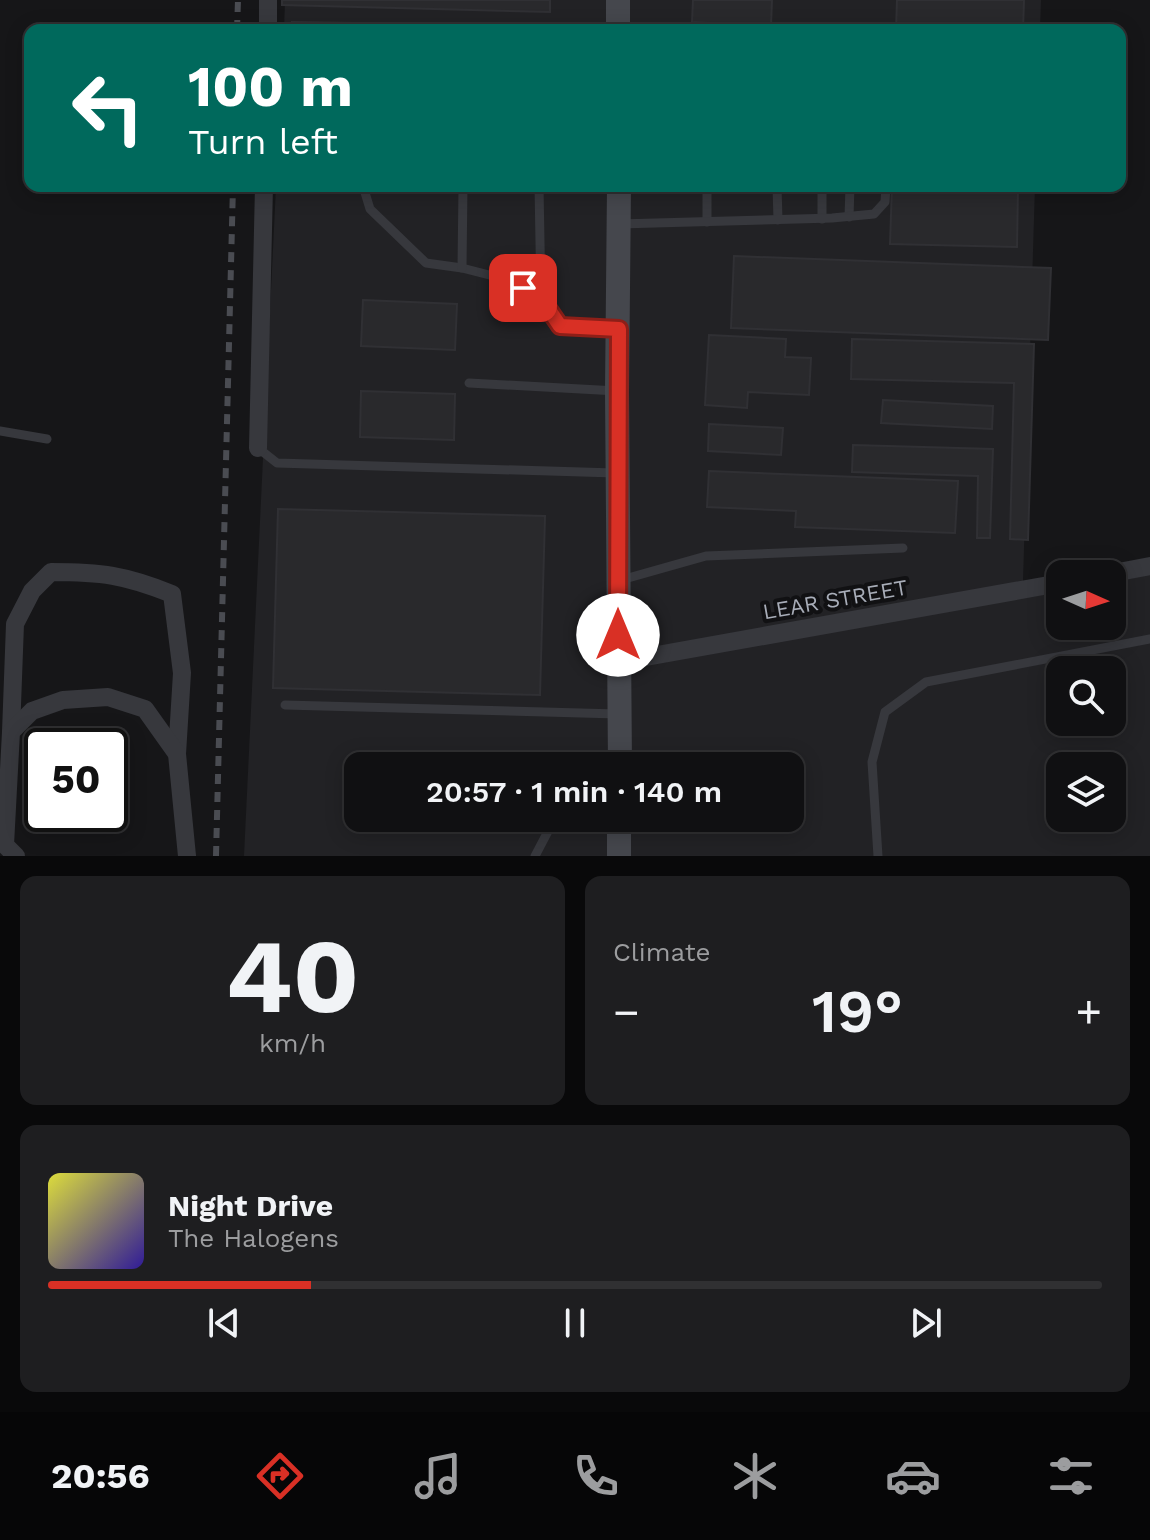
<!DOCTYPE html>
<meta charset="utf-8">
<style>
body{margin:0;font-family:"Work Sans",sans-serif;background:#1e1e20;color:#f1f3f6;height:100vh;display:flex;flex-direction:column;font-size:30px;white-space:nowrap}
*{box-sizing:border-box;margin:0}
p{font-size:26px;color:#9c9d9f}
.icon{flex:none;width:44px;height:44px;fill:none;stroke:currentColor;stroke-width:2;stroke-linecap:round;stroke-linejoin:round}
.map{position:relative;height:856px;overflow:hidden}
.drawer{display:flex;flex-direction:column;gap:20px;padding:20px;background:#09090a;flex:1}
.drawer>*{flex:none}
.top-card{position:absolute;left:24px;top:24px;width:1102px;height:168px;border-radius:16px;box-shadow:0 4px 20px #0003,0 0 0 2px #303032;background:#00695c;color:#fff;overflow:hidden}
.needle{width:52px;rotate:93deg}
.buttons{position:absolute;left:1046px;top:560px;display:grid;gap:16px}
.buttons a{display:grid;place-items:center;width:80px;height:80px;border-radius:16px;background:#101012;box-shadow:0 4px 20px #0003,0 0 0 2px #303032;font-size:40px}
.speed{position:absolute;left:24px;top:728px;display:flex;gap:16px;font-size:40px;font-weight:700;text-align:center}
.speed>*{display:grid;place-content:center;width:104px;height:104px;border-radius:50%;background:#101012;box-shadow:0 4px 20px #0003,0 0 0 2px #303032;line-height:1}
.speed .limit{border:4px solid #111;border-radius:12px;background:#fff;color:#111}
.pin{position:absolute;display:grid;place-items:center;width:68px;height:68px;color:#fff;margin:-34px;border-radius:16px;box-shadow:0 4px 12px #0006}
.me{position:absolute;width:88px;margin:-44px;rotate:0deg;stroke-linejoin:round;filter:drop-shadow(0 0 6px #0008)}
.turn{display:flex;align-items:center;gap:28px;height:168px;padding:0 32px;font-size:36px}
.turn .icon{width:104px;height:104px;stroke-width:2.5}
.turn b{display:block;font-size:56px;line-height:68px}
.big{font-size:60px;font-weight:600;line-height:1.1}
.drawer .card{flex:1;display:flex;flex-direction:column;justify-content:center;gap:12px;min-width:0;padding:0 28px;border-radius:16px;background:#1e1e20}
.drawer .dial{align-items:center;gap:0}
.dial b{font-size:104px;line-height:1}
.song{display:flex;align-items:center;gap:24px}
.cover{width:96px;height:96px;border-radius:12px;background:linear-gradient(135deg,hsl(60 70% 55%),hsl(250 70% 35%))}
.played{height:8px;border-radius:4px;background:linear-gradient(90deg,#d93025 25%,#303032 25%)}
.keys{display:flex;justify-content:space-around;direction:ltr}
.heat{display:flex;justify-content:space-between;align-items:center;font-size:44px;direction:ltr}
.drawer .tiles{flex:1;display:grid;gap:20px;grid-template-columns:1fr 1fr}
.card:last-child{grid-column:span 2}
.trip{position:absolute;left:344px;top:752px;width:460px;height:80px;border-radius:16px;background:#101012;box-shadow:0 4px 20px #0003,0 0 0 2px #303032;font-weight:600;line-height:80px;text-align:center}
.tabs{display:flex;height:128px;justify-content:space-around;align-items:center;background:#060607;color:#9c9d9f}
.tabs .icon{width:56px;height:56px}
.tabs .current{color:#d93025}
.tabs b{font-size:36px;color:#f1f3f6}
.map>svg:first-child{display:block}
.built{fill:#222225;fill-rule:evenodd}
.building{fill:#29292c;stroke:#303034;stroke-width:2}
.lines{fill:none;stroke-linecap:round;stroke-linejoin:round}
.lane{stroke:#37383d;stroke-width:9}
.street{stroke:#37383d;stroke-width:18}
.secondary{stroke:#45474d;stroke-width:24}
.rail{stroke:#4a4c52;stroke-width:6;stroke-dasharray:10 8;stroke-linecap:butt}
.route-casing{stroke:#8d1f18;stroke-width:20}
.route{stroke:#d93025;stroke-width:14}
.labels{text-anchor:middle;stroke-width:8;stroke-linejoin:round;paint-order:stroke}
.street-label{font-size:22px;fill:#a8adb8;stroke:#111113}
</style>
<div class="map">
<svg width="1150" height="856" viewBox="0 0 1150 856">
<rect width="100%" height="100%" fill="#161618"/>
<g class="built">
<path d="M 285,0 L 1041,0 L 1040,30 L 284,30 Z"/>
<path d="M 276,186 L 1035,186 L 1023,581 L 1060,578 L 1060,626 L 1112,626 L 1112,574 L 1099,574 L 1150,569 L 1150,856 L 244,856 ZM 1060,670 L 1112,670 L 1112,722 L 1060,722 ZM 358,766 L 790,766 L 790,818 L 358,818 ZM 1060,766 L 1112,766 L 1112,818 L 1060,818 Z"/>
</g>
<g class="building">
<path d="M 282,0 L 550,0 L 550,12 L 282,5 Z"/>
<path d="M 693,0 L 772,0 L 771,26 L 692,22 Z"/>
<path d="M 897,0 L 1024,0 L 1023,30 L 896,30 Z"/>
<path d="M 292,22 L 355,23 L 355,30 L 292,30 Z"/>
<path d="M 892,186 L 1018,186 L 1017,247 L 890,244 Z"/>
<path d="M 734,256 L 1051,268 L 1048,340 L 731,328 Z"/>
<path d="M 363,300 L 457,304 L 455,350 L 361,346 Z"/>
<path d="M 709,335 L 786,339 L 785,357 L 811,358 L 809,395 L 748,392 L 747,408 L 705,405 Z"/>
<path d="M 852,339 L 1034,344 L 1028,540 L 1010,539 L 1014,383 L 851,379 Z"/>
<path d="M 361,391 L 455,394 L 454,440 L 360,437 Z"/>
<path d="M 883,400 L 993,406 L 992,429 L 881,423 Z"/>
<path d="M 709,424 L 783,428 L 781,455 L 708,451 Z"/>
<path d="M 853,445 L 993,449 L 990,538 L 977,538 L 978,476 L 852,472 Z"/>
<path d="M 709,471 L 958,481 L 955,533 L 795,527 L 796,511 L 707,507 Z"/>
<path d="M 278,509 L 545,516 L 540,695 L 273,688 Z"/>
</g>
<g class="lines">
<g class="lane">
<path d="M 363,186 L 370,209 L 426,263 L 462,268 L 505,279 L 541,298"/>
<path d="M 539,186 L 541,298 L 560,326 L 616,329"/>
<path d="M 707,186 L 707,222"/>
<path d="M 777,186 L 778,220"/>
<path d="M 849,217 L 850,186"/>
<path d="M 822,219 L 822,186"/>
<path d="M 619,224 L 832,218 L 874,214 L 885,202 L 886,186"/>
<path d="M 462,268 L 463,186"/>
<path d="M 469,383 L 617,391"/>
<path d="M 0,431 L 47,439"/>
<path d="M 258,448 L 277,463 L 615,473"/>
<path d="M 621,580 L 706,556 L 903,548"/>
<path d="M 285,705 L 618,714"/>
<path d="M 571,766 L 620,758"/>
<path d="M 535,856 L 555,818"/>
<path d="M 878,856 L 872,762 L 885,712 L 926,682 L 1150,639"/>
</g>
<g class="street">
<path d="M 268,30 L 268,0"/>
<path d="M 258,448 L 264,186"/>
<path d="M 1108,574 L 1150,566"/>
<path d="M 618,662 L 1060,583"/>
<path d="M 11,732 L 15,624 L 32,591 L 51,572 C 101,572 125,575 172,594 L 182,673 L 177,754"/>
<path d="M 16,856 L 5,845 L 11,732 L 32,711 L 63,700 L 108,697 L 145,709 L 177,754 L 187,856"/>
</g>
<g class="secondary">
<path d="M 618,0 L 618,30"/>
<path d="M 619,186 L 617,391 L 620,766"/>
<path d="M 619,856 L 619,818"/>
</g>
<g class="rail">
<path d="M 237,30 L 238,0"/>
<path d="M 216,856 L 233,186"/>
</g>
</g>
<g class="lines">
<g class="route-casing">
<path id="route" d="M 523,288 L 541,298 L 560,326 L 619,329 L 618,635"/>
</g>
<use href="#route" class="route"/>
</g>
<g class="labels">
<g class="street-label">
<text transform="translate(835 599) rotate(-10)" y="8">LEAR STREET</text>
</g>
</g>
</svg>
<div class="buttons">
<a><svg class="needle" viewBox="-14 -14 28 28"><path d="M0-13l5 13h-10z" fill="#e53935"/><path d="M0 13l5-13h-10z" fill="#9c9d9f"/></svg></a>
<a><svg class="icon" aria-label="search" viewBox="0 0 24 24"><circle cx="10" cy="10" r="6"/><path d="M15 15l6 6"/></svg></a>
<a><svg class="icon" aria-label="layers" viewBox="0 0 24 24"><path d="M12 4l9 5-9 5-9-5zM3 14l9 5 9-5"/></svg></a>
</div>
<div class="speed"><div class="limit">50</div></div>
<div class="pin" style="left:523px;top:288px;background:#d93025"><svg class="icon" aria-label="arrive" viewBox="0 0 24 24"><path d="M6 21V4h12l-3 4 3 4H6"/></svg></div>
<svg class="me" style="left:618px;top:635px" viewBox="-20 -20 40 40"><circle r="19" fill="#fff"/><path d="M0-13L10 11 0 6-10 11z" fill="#d93025"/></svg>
<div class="trip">20:57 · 1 min · 140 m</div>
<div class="top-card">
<div class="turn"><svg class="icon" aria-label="left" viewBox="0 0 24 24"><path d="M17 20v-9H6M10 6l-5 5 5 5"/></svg><div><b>100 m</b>Turn left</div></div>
</div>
</div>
<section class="drawer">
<div class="tiles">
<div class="card dial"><b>40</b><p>km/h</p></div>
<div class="card"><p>Climate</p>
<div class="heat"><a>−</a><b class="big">19°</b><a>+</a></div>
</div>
<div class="card">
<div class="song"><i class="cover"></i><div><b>Night Drive</b><p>The Halogens</p></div></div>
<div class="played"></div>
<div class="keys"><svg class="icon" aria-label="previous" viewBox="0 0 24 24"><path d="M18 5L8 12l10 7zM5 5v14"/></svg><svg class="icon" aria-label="pause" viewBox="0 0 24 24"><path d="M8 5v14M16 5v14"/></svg><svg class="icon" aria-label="next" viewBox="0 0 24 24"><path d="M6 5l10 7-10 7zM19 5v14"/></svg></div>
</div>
</div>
</section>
<nav class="tabs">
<b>20:56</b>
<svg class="icon current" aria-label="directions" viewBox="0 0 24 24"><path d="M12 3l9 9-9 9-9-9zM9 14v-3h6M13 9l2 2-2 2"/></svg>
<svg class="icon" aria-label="music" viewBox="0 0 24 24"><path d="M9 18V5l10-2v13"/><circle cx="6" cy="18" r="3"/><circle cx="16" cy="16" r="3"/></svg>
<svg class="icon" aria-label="phone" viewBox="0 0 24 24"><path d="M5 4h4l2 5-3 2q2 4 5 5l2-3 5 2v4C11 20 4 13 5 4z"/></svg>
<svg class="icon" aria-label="climate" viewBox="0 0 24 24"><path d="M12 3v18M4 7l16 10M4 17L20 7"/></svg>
<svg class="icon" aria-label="car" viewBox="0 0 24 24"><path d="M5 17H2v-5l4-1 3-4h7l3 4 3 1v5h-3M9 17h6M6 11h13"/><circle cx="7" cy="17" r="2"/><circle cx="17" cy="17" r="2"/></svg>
<svg class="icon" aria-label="filters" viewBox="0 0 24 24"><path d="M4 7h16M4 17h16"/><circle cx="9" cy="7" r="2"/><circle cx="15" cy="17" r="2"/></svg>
</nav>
